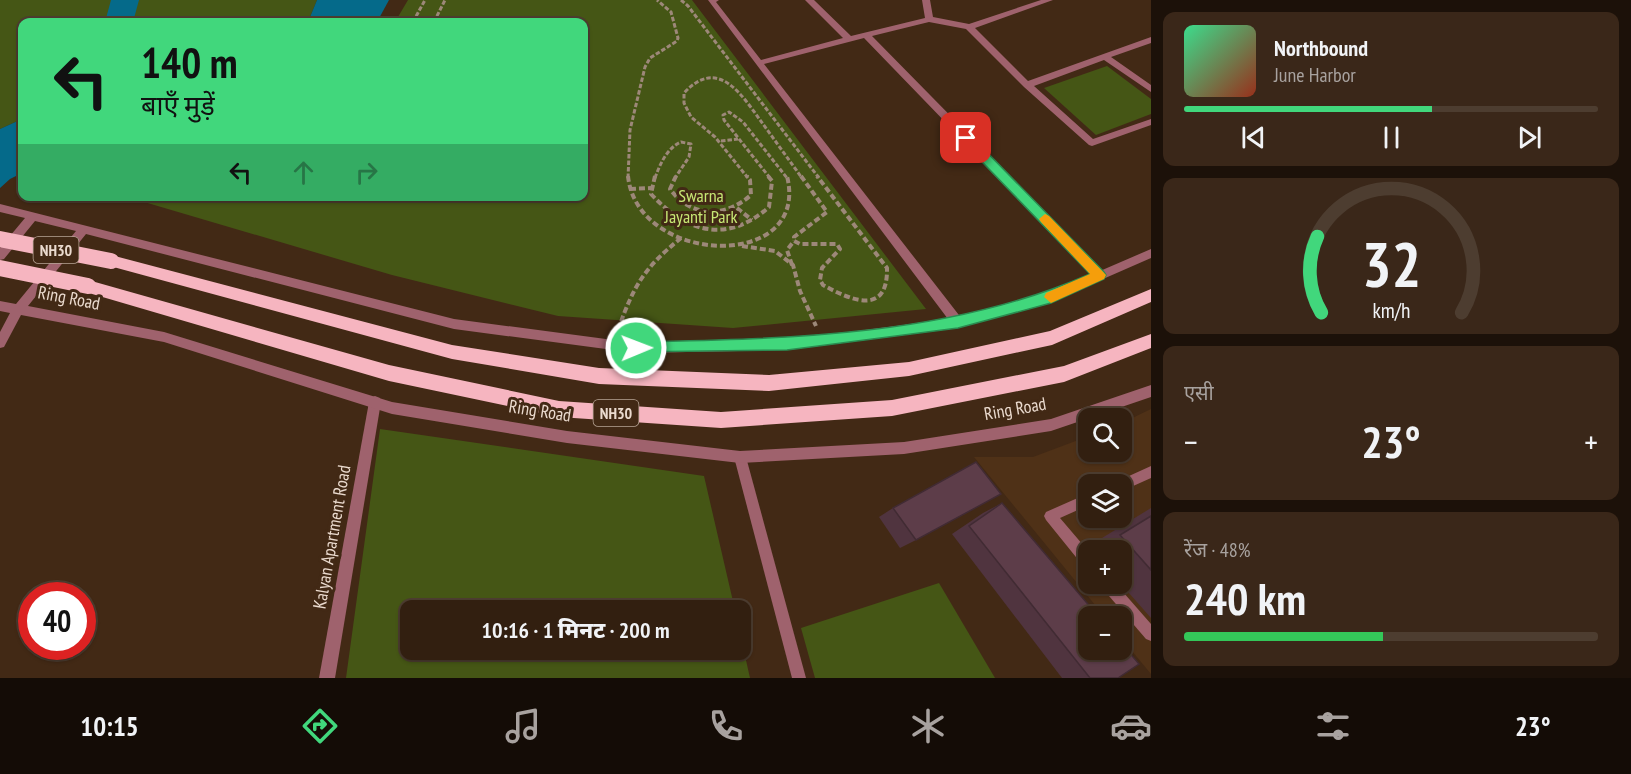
<!DOCTYPE html>
<html lang="hi">
<meta charset="utf-8">
<style>
body{margin:0;font-family:"PT Sans Narrow","Noto Sans Devanagari",sans-serif;background:#3a2719;color:#f1f3f6;height:100vh;display:flex;flex-direction:column;font-size:22px;white-space:nowrap}
*{box-sizing:border-box;margin:0}
p{font-size:20px;color:#a8a29f}
.icon{flex:none;width:33px;height:33px;fill:none;stroke:currentColor;stroke-width:2;stroke-linecap:round;stroke-linejoin:round}
.map{position:relative;flex:1;overflow:hidden}
.drawer{display:flex;flex-direction:column;gap:12px;padding:12px;background:#1c1109;width:480px}
.drawer>*{flex:none}
.hud{position:absolute;left:18px;top:18px;width:570px;height:183px;border-radius:12px;box-shadow:0 2px 4px #0004,0 0 0 2px #4d3d30;background:#41d77c;color:#111;overflow:hidden}
.tools{position:absolute;left:1078px;top:408px;display:grid;gap:12px}
.tools a{display:grid;place-items:center;width:54px;height:54px;border-radius:12px;background:#321f10;box-shadow:0 2px 4px #0004,0 0 0 2px #4d3d30;font-size:30px}
.speed{position:absolute;left:18px;top:582px;display:flex;gap:12px;font-size:30px;font-weight:700;text-align:center}
.speed>*{display:grid;place-content:center;width:78px;height:78px;border-radius:50%;background:#321f10;box-shadow:0 2px 4px #0004,0 0 0 2px #4d3d30;line-height:1}
.speed .limit{border:9px solid #d22;background:#fff;color:#111}
.pin{position:absolute;display:grid;place-items:center;width:51px;height:51px;color:#fff;margin:-26px;border-radius:12px;box-shadow:0 3px 9px #0006}
.me{position:absolute;width:66px;margin:-33px;rotate:89deg;stroke-linejoin:round;filter:drop-shadow(0 0 4px #0008)}
.turn{display:flex;align-items:center;gap:21px;height:126px;padding:0 24px;font-size:27px}
.turn .icon{width:78px;height:78px;stroke-width:2.5}
.turn b{display:block;font-size:42px;line-height:51px}
.lanes{display:flex;align-items:center;height:57px;padding:0 24px;background:#0003;justify-content:center;gap:30px;direction:ltr}
.lanes .off{opacity:.35}
.big{font-size:45px;font-weight:800;line-height:1.1}
.drawer .widget{flex:1;display:flex;flex-direction:column;justify-content:center;gap:9px;min-width:0;padding:0 21px;border-radius:12px;background:#3a2719}
.drawer .dial{align-items:center;gap:0}
.dial svg{height:156px;overflow:visible;fill:none;stroke:#4d3d30;stroke-width:7;stroke-linecap:round;text-anchor:middle}
.dial text{fill:#f1f3f6;stroke:none}
.song{display:flex;align-items:center;gap:18px}
.cover{width:72px;height:72px;border-radius:9px;background:linear-gradient(135deg,hsl(150 70% 55%),hsl(10 70% 35%))}
.played{height:6px;border-radius:3px;background:linear-gradient(90deg,#41d77c 60%,#4d3d30 60%)}
.keys{display:flex;justify-content:space-around;direction:ltr}
.heat{display:flex;justify-content:space-between;align-items:center;font-size:33px;direction:ltr}
.charge{height:9px;border-radius:4px;background:linear-gradient(90deg,#34c759 48%,#4d3d30 0)}
.trip{position:absolute;left:400px;top:600px;width:351px;height:60px;border-radius:12px;background:#321f10;box-shadow:0 2px 4px #0004,0 0 0 2px #4d3d30;font-weight:800;line-height:60px;text-align:center}
.tabs{display:flex;height:96px;justify-content:space-around;align-items:center;background:#140c06;color:#a8a29f}
.tabs .icon{width:42px;height:42px}
.tabs .current{color:#41d77c}
.tabs b{font-size:27px;color:#f1f3f6}
main{display:flex;flex:1;min-height:0}
.map>svg:first-child{display:block}
.built{fill:#4f3117;fill-rule:evenodd}
.green{fill:#455615}
.water{fill:#056a8a}
.lines{fill:none;stroke-linecap:round;stroke-linejoin:round}
.river{fill:#056a8a;fill-rule:evenodd}
.path-far1{stroke:#9d8879;stroke-width:3;stroke-dasharray:4.5 2;stroke-linecap:butt}
.path{stroke:#9d8879;stroke-width:4;stroke-dasharray:6 3;stroke-linecap:butt}
.service{fill:#9f626d;fill-rule:evenodd}
.minor{fill:#9f626d;fill-rule:evenodd}
.tertiary{fill:#9f626d;fill-rule:evenodd}
.trunk{fill:#f6b5c0;fill-rule:evenodd}
.trunk-bridge{stroke:#f6b5c0;stroke-width:16}
.wall{fill:#50343f}
.building{fill:#5d3d49;stroke:#412b33;stroke-width:1.5}
.route{fill:#41d77c;stroke:#2a8c51;stroke-width:1.5}
.slow{fill:#f59e0b}
.labels{text-anchor:middle;stroke-width:6;stroke-linejoin:round;paint-order:stroke}
.shield{fill:#422915;stroke:#b8a596;stroke-width:1.5}
.shield-label{font-size:16px;font-weight:bold;fill:#eadace}
.park-label{font-size:18px;fill:#c7e874;stroke:#422915}
.street-label{font-size:18px;fill:#eadace;stroke:#422915}
</style>
<main>
<div class="map">
<svg width="1151" height="678" viewBox="0 0 1151 678">
<rect width="100%" height="100%" fill="#422915"/>
<path class="built" d="M 1151,409 L 1151,674 L 1122,639 L 1122,616 L 1104,616 L 974,457 L 1033,457 L 1089,436 L 1089,452 L 1122,452 L 1122,423 ZM 1089,484 L 1122,484 L 1122,518 L 1089,518 ZM 1089,550 L 1122,550 L 1122,584 L 1089,584 Z"/>
<g class="green">
<path d="M 0,0 L 317,0 L 308,22 L 22,22 L 22,119 L 0,129 Z"/>
<path d="M 408,0 L 692,0 L 926,309 L 733,328 L 558,316 L 392,275 L 134,199 L 136,196 L 584,196 L 584,22 L 395,22 Z"/>
<path d="M 1107,66 L 1151,99 L 1151,114 L 1096,135 L 1044,88 Z"/>
<path d="M 380,429 L 704,476 L 735,610 L 411,610 L 411,650 L 741,650 L 741,638 L 750,678 L 346,678 Z"/>
<path d="M 939,583 L 995,678 L 815,678 L 801,628 Z"/>
</g>
<g class="water">
<path d="M 317,0 L 389,0 L 377,22 L 308,22 Z"/>
<path d="M 22,119 L 22,173 L 10,179 L 0,188 L 0,129 Z"/>
</g>
<g class="lines">
<path class="river" d="M 111,0 L 139,0 L 133,22 L 105,22 Z"/>
<g class="path-far1">
<path d="M 681,0 L 688,6 L 819,178"/>
<path d="M 413,22 L 425,0"/>
<path d="M 434,22 L 445,0"/>
<path d="M 721,141 L 738,139"/>
<path d="M 628,178 L 630,130 L 645,67 L 650,58 L 677,41 L 678,38 L 671,12 L 657,0"/>
<path d="M 655,178 C 660,164 667,148 681,142 L 691,144 L 689,157 L 675,178"/>
<path d="M 748,178 L 715,137 L 691,117 L 684,103 L 684,93 C 719,55 743,97 763,124 C 776,142 789,160 802,178"/>
<path d="M 770,178 L 724,120 L 723,115 L 729,112 L 743,122 L 787,178"/>
</g>
<g class="path">
<path d="M 628,176 C 637,266 811,272 787,176"/>
<path d="M 655,176 L 651,194 C 687,233 727,244 769,207 L 772,181 L 768,176"/>
<path d="M 676,176 L 670,189 C 691,218 725,218 751,195 L 750,180 L 747,176"/>
<path d="M 801,176 L 827,212 L 794,237 L 794,241 L 800,244 L 837,244 L 840,249 L 822,268 L 820,280 L 823,285 C 852,301 888,316 887,268 L 817,176"/>
<path d="M 630,189 L 651,188"/>
<path d="M 737,208 L 752,220"/>
<path d="M 742,246 L 775,251 L 793,265 L 800,291 L 816,326"/>
<path d="M 792,265 L 787,250 L 794,241"/>
<path d="M 618,330 C 634,285 644,268 681,238"/>
</g>
<g class="service">
<path d="M 740,451 L 744,453 L 746,457 L 806,678 L 792,678 L 734,457 L 736,453 Z"/>
<path d="M 1151,466 L 1151,478 L 1122,491 L 1122,484 L 1116,484 L 1118,481 Z"/>
<path d="M 1089,493 L 1089,505 L 1060,518 L 1089,552 L 1089,568 L 1084,567 L 1046,520 L 1044,516 L 1046,512 Z"/>
<path d="M 1102,584 L 1116,584 L 1151,624 L 1151,641 L 1146,639 L 1103,589 Z"/>
</g>
<g class="minor">
<path d="M 708,0 L 719,0 L 716,2 L 761,60 L 843,38 L 805,0 L 814,0 L 851,36 L 925,18 L 922,0 L 930,0 L 933,17 L 969,24 L 1041,0 L 1053,0 L 975,28 L 1028,81 L 1151,37 L 1151,43 L 1111,57 L 1151,85 L 1151,92 L 1104,60 L 1034,86 L 1093,139 L 1151,119 L 1151,125 L 1092,146 L 1089,145 L 1024,87 L 966,29 L 929,22 L 872,36 L 1104,272 L 1106,275 L 1104,278 L 1096,278 L 864,38 L 764,64 L 962,319 L 964,323 L 962,327 L 954,327 Z"/>
<path d="M 375,396 L 380,398 L 381,402 L 335,678 L 319,678 L 369,402 L 370,398 Z"/>
</g>
<path class="tertiary" d="M 0,204 L 454,319 L 636,343 L 787,340 L 958,318 L 1049,293 L 1151,249 L 1151,258 L 1055,300 L 958,328 L 787,350 L 636,353 L 454,329 L 86,234 L 28,306 L 164,332 L 392,402 L 567,431 L 740,451 L 904,442 L 1051,419 L 1151,385 L 1151,397 L 1051,431 L 904,454 L 740,463 L 567,443 L 392,414 L 164,342 L 21,315 L 4,347 L 0,348 L 0,332 L 10,313 L 0,311 L 0,301 L 16,304 L 76,231 L 35,221 L 4,259 L 0,260 L 0,248 L 25,218 L 0,212 Z"/>
<g class="trunk">
<path d="M 111,255 L 452,345 L 599,368 L 769,375 L 909,362 L 1050,331 L 1151,289 L 1151,302 L 1052,345 L 909,376 L 769,391 L 599,384 L 452,359 L 106,265 L 103,261 L 106,257 Z"/>
<path d="M 88,280 L 389,365 L 559,401 L 721,412 L 892,400 L 1064,366 L 1151,334 L 1151,348 L 1064,382 L 892,416 L 721,428 L 559,417 L 389,381 L 82,291 L 80,286 L 82,281 Z"/>
</g>
<g class="trunk-bridge">
<path d="M 0,239 L 111,261"/>
<path d="M 0,268 L 88,286"/>
</g>
</g>
<g class="wall">
<path d="M 1002,503 L 1118,678 L 1062,678 L 952,534 L 983,513 Z"/>
<path d="M 893,508 L 916,540 L 900,548 L 879,517 Z"/>
<path d="M 1151,508 L 1151,618 L 1121,584 L 1122,550 L 1093,550 L 1089,546 Z"/>
</g>
<g class="building">
<path d="M 976,462 L 1001,494 L 916,540 L 893,508 Z"/>
<path d="M 1002,503 L 1098,616 L 1089,616 L 1089,650 L 1122,650 L 1122,644 L 1139,664 L 1118,678 L 1090,678 L 969,526 Z"/>
<path d="M 1151,516 L 1151,570 L 1120,535 Z"/>
</g>
<path class="route" d="M 966,134 L 970,135 L 1104,272 L 1106,275 L 1104,279 L 1051,303 L 958,328 L 787,350 L 631,352 L 629,348 L 631,344 L 636,342 C 789,339 949,336 1090,274 L 962,141 L 961,138 Z"/>
<path class="slow" d="M 1045,214 L 1049,216 L 1106,275 L 1104,279 L 1051,303 L 1044,297 L 1046,293 L 1090,274 L 1041,222 L 1039,219 Z"/>
<g class="labels">
<g class="shield">
<rect x="33.5" y="237" width="45" height="26" rx="4.5"/>
<rect x="593.5" y="400" width="45" height="26" rx="4.5"/>
</g>
<g class="shield-label">
<text x="56" y="256">NH30</text>
<text x="616" y="419">NH30</text>
</g>
<g class="park-label">
<text x="701" y="202">Swarna<tspan x="701" dy="21">Jayanti Park</tspan></text>
</g>
<g class="street-label">
<text transform="translate(69 298) rotate(11)" y="6">Ring Road</text>
<text transform="translate(1015 409) rotate(-10)" y="6">Ring Road</text>
<text transform="translate(540 411) rotate(9)" y="6">Ring Road</text>
<text transform="translate(332 537) rotate(-80)" y="6">Kalyan Apartment Road</text>
</g>
</g>
</svg>
<div class="tools">
<a><svg class="icon" aria-label="search" viewBox="0 0 24 24"><circle cx="10" cy="10" r="6"/><path d="M15 15l6 6"/></svg></a>
<a><svg class="icon" aria-label="layers" viewBox="0 0 24 24"><path d="M12 4l9 5-9 5-9-5zM3 14l9 5 9-5"/></svg></a>
<a>+</a>
<a>−</a>
</div>
<div class="speed"><div class="limit">40</div></div>
<div class="pin" style="left:966px;top:138px;background:#d93025"><svg class="icon" aria-label="arrive" viewBox="0 0 24 24"><path d="M6 21V4h12l-3 4 3 4H6"/></svg></div>
<svg class="me" style="left:636px;top:348px" viewBox="-20 -20 40 40"><circle r="17" fill="#41d77c" stroke="#fff" stroke-width="3"/><path d="M0-11L8 9 0 5-8 9z" fill="#fff"/></svg>
<div class="trip">10:16 · 1 मिनट · 200 m</div>
<div class="hud">
<div class="turn"><svg class="icon" aria-label="left" viewBox="0 0 24 24"><path d="M17 20v-9H6M10 6l-5 5 5 5"/></svg><div><b>140 m</b>बाएँ मुड़ें</div></div>
<div class="lanes"><svg class="icon" aria-label="left" viewBox="0 0 24 24"><path d="M17 20v-9H6M10 6l-5 5 5 5"/></svg><svg class="icon off" aria-label="ahead" viewBox="0 0 24 24"><path d="M12 20V5M6 11l6-6 6 6"/></svg><svg class="icon off" aria-label="right" viewBox="0 0 24 24"><path d="M7 20v-9h11M14 6l5 5-5 5"/></svg></div>
</div>
</div>
<section class="drawer">
<div class="widget">
<div class="song"><i class="cover"></i><div><b>Northbound</b><p>June Harbor</p></div></div>
<div class="played"></div>
<div class="keys"><svg class="icon" aria-label="previous" viewBox="0 0 24 24"><path d="M18 5L8 12l10 7zM5 5v14"/></svg><svg class="icon" aria-label="pause" viewBox="0 0 24 24"><path d="M8 5v14M16 5v14"/></svg><svg class="icon" aria-label="next" viewBox="0 0 24 24"><path d="M6 5l10 7-10 7zM19 5v14"/></svg></div>
</div>
<div class="widget dial"><svg viewBox="0 0 100 80">
<path d="M14 69A42 42 0 1 1 86 69"/>
<path d="M14 69A42 42 0 0 1 12 30" stroke="#41d77c"/>
<text x="50" y="56" font-size="32" font-weight="700">32</text>
<text x="50" y="72" font-size="11">km/h</text>
</svg></div>
<div class="widget"><p>एसी</p>
<div class="heat"><a>−</a><b class="big">23°</b><a>+</a></div>
</div>
<div class="widget"><p>रेंज · 48%</p><b class="big">240 km</b><div class="charge"></div></div>
</section>
</main>
<nav class="tabs">
<b>10:15</b>
<svg class="icon current" aria-label="directions" viewBox="0 0 24 24"><path d="M12 3l9 9-9 9-9-9zM9 14v-3h6M13 9l2 2-2 2"/></svg>
<svg class="icon" aria-label="music" viewBox="0 0 24 24"><path d="M9 18V5l10-2v13"/><circle cx="6" cy="18" r="3"/><circle cx="16" cy="16" r="3"/></svg>
<svg class="icon" aria-label="phone" viewBox="0 0 24 24"><path d="M5 4h4l2 5-3 2q2 4 5 5l2-3 5 2v4C11 20 4 13 5 4z"/></svg>
<svg class="icon" aria-label="climate" viewBox="0 0 24 24"><path d="M12 3v18M4 7l16 10M4 17L20 7"/></svg>
<svg class="icon" aria-label="car" viewBox="0 0 24 24"><path d="M5 17H2v-5l4-1 3-4h7l3 4 3 1v5h-3M9 17h6M6 11h13"/><circle cx="7" cy="17" r="2"/><circle cx="17" cy="17" r="2"/></svg>
<svg class="icon" aria-label="filters" viewBox="0 0 24 24"><path d="M4 7h16M4 17h16"/><circle cx="9" cy="7" r="2"/><circle cx="15" cy="17" r="2"/></svg>
<b>23°</b>
</nav>
